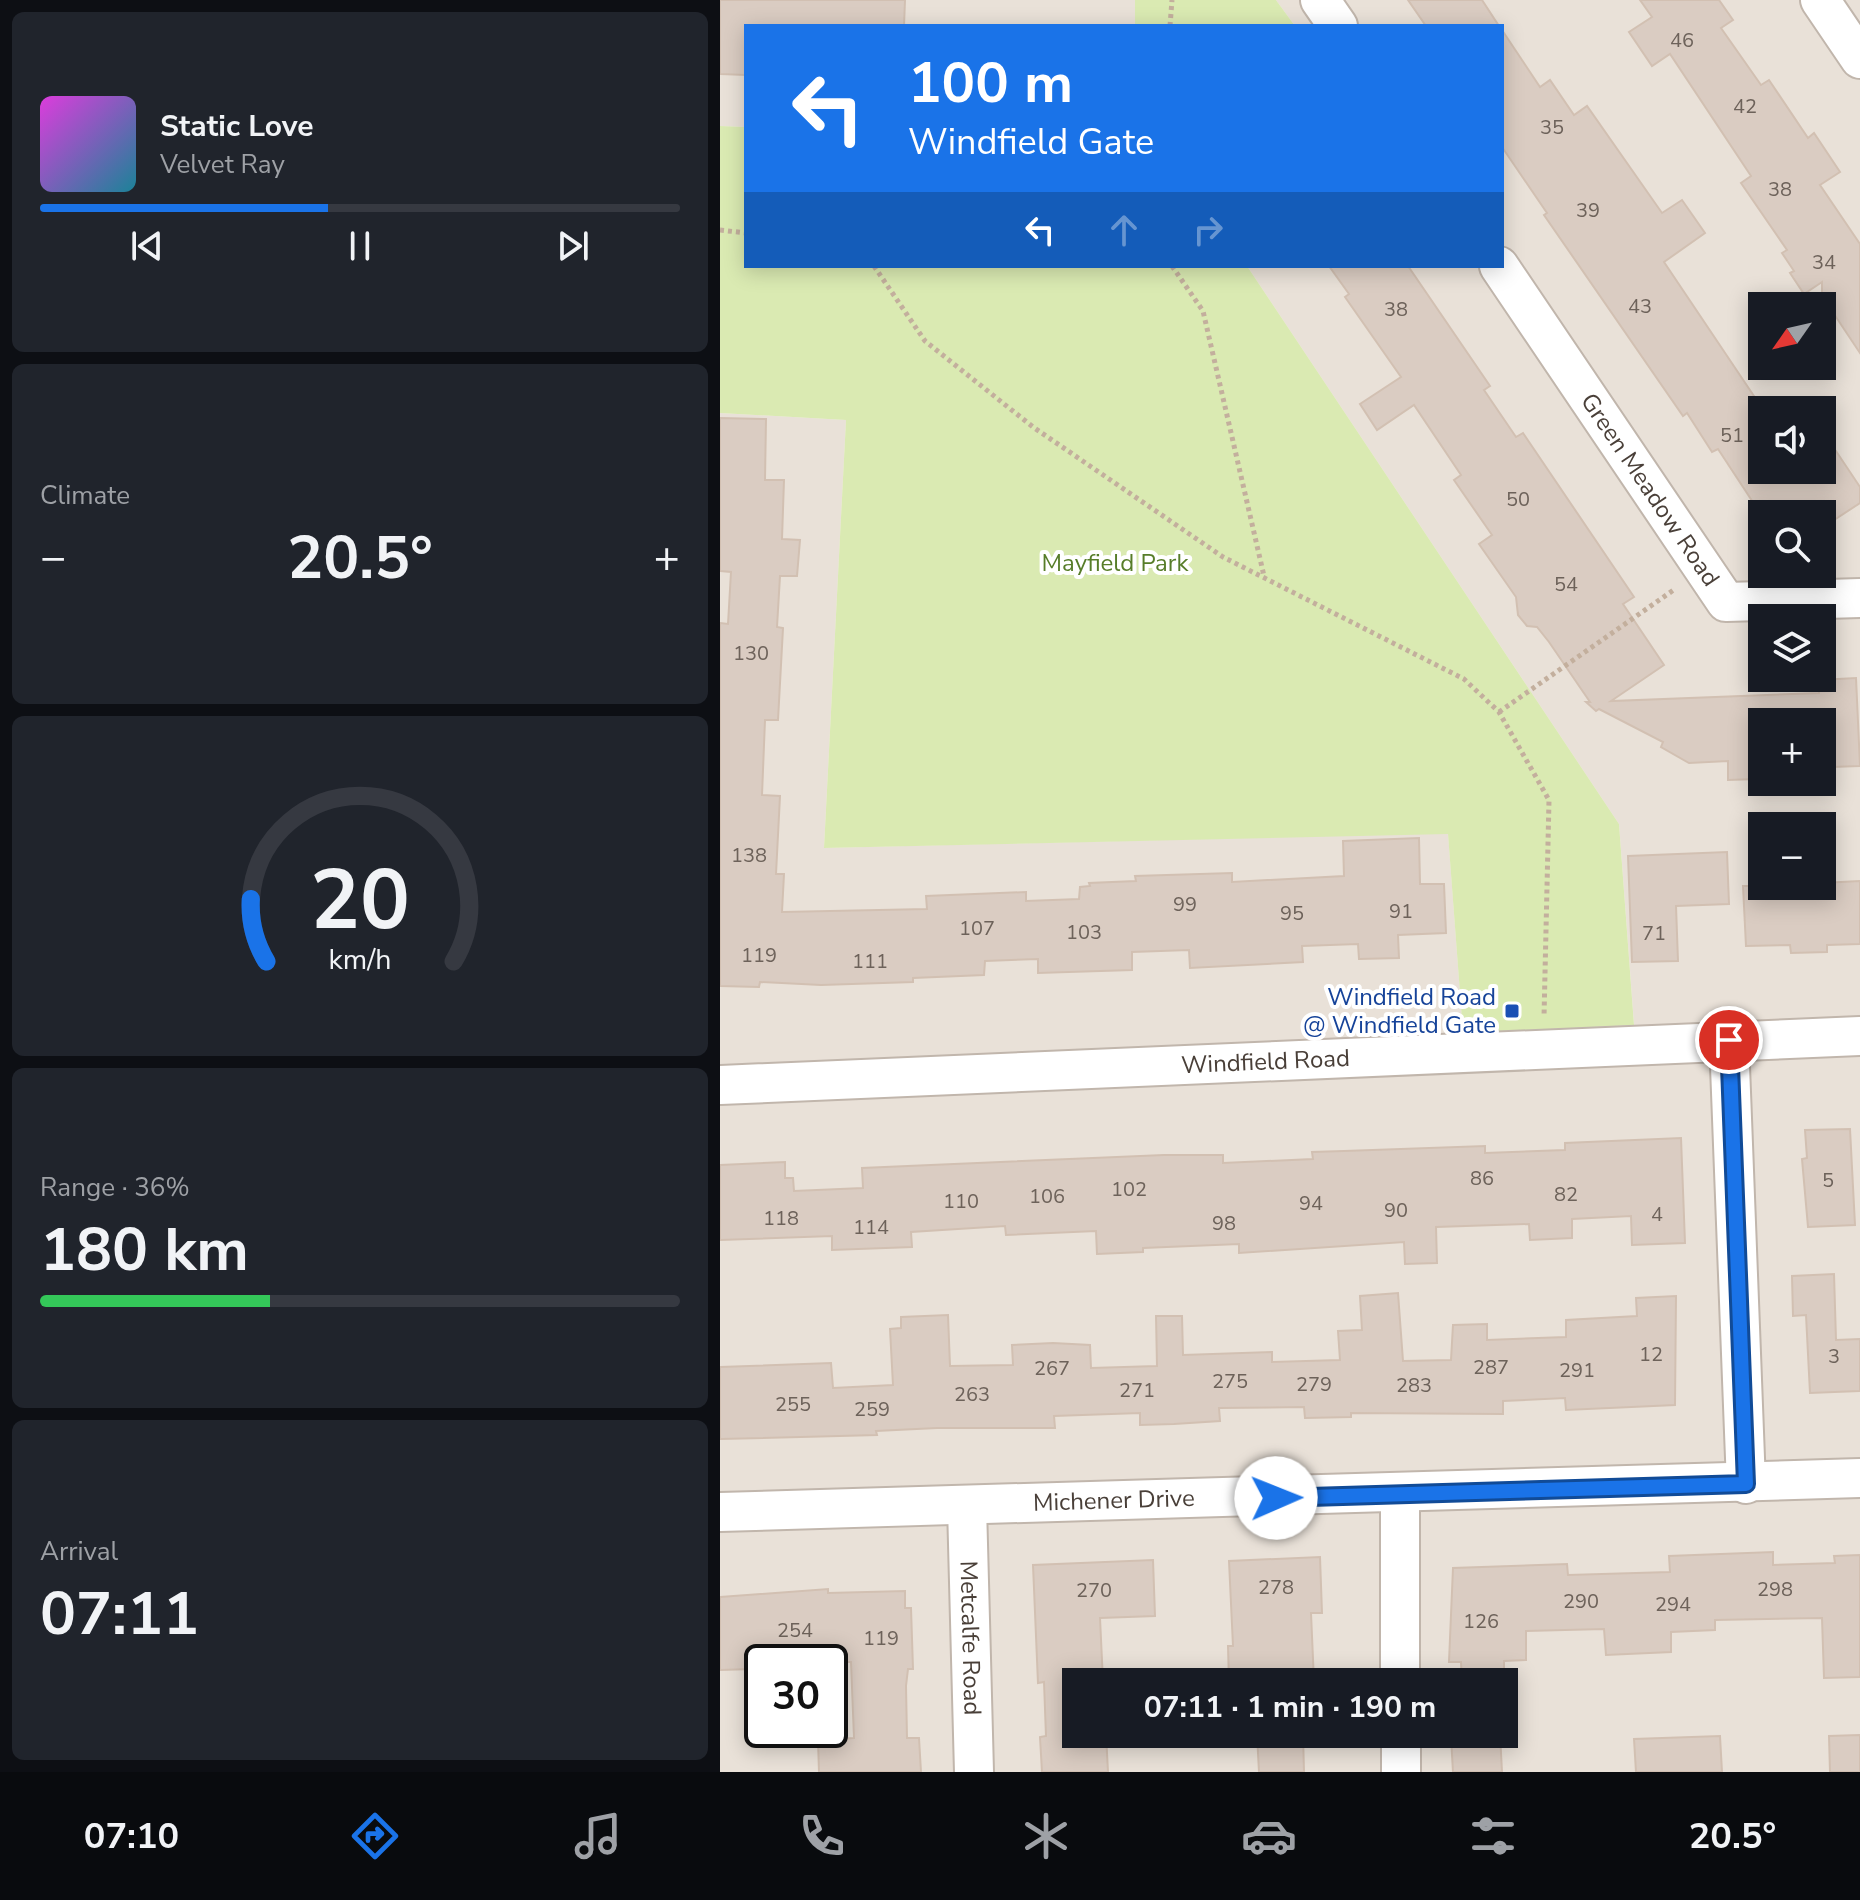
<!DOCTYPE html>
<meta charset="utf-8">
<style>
body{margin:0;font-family:"Nunito Sans",sans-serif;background:#20242c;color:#f1f3f6;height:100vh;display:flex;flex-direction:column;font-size:30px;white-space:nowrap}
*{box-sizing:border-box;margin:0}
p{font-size:26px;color:#9ea1a6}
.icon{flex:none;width:44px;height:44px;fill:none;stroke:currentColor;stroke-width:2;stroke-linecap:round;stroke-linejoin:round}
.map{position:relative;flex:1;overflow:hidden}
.details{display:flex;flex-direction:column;gap:12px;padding:12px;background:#0d0f14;width:720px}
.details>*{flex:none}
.top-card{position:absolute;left:24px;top:24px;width:760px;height:244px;border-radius:0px;box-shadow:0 4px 20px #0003;background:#1a73e8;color:#fff;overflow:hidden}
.needle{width:52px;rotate:236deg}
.controls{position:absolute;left:1028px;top:292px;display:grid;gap:16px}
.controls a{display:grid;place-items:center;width:88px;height:88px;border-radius:0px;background:#171b24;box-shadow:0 4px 20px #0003;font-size:40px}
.speed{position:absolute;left:24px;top:1644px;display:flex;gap:16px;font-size:40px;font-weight:700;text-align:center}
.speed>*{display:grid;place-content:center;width:104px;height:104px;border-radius:50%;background:#171b24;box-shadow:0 4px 20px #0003;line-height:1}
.speed .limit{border:4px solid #111;border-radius:12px;background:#fff;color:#111}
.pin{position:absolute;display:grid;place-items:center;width:68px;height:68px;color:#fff;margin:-34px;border:4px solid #fff;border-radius:50%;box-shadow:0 2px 8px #0007}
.me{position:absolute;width:88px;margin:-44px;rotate:89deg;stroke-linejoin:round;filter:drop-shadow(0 0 6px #0008)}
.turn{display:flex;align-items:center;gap:28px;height:168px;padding:0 32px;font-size:36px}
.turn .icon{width:104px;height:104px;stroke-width:2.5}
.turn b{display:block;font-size:56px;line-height:68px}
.lanes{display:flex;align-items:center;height:76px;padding:0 32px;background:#0003;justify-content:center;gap:40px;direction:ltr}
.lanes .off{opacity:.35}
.big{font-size:60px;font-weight:700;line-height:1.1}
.details .widget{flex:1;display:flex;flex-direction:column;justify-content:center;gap:12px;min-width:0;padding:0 28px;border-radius:12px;background:#20242c}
.details .dial{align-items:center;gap:0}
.dial svg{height:208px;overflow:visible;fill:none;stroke:#363941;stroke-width:7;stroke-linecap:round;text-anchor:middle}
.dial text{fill:#f1f3f6;stroke:none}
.song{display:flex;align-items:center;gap:24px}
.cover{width:96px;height:96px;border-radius:12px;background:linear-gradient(135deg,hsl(300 70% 55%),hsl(190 70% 35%))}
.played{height:8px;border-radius:4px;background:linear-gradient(90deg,#1a73e8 45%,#363941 45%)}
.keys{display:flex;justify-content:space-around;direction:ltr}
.heat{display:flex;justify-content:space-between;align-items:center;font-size:44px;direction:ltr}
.charge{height:12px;border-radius:6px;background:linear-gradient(90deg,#34c759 36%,#363941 0)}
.trip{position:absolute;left:342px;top:1668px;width:456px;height:80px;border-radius:0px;background:#171b24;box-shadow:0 4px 20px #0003;font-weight:700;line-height:80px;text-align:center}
.tabs{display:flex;height:128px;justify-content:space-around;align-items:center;background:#090b0e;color:#9ea1a6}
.tabs .icon{width:56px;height:56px}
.tabs .on{color:#1a73e8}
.tabs b{font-size:36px;color:#f1f3f6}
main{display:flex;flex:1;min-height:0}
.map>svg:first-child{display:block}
.residential{fill:#e9e1d8;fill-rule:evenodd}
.green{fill:#daeab2}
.building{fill:#daccc2;stroke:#d2c0b2;stroke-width:2}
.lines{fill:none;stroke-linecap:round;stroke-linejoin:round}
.minor-casing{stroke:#c1b6ac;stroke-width:42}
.path{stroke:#c3af9d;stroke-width:5;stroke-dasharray:4 4;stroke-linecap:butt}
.minor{stroke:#fff;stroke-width:38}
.route-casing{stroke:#114b97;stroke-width:20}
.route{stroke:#1a73e8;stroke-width:14}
.transit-dot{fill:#1a4fb4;stroke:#fff;stroke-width:3}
.labels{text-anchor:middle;stroke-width:8;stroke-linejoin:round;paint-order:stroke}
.number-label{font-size:20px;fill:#6d625a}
.street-label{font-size:24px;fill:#493f38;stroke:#fff}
.park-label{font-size:24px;fill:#577d29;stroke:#fff}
.transit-label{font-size:24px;fill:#164399;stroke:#fff;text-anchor:end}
</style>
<main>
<section class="details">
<div class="widget">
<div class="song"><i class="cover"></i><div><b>Static Love</b><p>Velvet Ray</p></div></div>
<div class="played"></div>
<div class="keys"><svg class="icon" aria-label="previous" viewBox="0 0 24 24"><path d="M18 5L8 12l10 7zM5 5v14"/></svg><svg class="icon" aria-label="pause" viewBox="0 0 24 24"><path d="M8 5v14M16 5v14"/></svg><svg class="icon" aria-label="next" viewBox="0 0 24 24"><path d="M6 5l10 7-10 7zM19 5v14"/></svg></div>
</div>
<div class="widget"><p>Climate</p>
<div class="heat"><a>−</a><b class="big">20.5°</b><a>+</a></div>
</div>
<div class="widget dial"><svg viewBox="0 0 100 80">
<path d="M14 69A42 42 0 1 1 86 69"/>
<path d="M14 69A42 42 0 0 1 8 45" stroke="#1a73e8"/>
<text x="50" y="56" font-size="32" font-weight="700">20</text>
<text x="50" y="72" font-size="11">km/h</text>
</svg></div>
<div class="widget"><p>Range · 36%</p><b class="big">180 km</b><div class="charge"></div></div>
<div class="widget"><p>Arrival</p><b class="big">07:11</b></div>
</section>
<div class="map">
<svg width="1140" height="1772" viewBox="0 0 1140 1772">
<rect width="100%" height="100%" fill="#f5f0ea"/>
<g class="residential">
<path d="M 0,0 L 415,0 L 415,26 L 26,26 L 26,127 L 0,126 Z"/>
<path d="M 556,0 L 1140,0 L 1140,1772 L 0,1772 L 0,413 L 126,420 L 104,848 L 728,833 L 743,1033 L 914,1024 L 899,824 L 527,266 L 782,266 L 782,26 L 575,26 ZM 1042,306 L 1102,306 L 1102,366 L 1042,366 ZM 1042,410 L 1102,410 L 1102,470 L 1042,470 ZM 1042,514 L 1102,514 L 1102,574 L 1042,574 ZM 1042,618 L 1102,618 L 1102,678 L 1042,678 ZM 1042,722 L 1102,722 L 1102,782 L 1042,782 ZM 1042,826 L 1102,826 L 1102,886 L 1042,886 ZM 42,1662 L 110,1662 L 110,1730 L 42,1730 ZM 356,1682 L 784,1682 L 784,1734 L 356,1734 Z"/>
</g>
<g class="green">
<path d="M 415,0 L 556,0 L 575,26 L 415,26 Z"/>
<path d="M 0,126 L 26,127 L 26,266 L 527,266 L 899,824 L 914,1025 L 743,1033 L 728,834 L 104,848 L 126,420 L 0,413 Z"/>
</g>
<g class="building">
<path d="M 0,0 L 185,0 L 184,26 L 26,26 L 26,75 L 0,74 Z"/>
<path d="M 688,0 L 762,0 L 779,26 L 706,26 Z"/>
<path d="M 920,0 L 999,0 L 1013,20 L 1001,28 L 1041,85 L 1049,80 L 1088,138 L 1094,133 L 1120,172 L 1100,185 L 1140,244 L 1140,353 L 1102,296 L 1102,282 L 1084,294 L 1070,273 L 1074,271 L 1062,253 L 1067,250 L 1021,183 L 1031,176 L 950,54 L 932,66 L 909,32 L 932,17 Z"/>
<path d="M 782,30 L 820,87 L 830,80 L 854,115 L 867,106 L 942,213 L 962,200 L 985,233 L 944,262 L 1042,408 L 1042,470 L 1102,470 L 1102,460 L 1116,451 L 1140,487 L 1140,503 L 1102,528 L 1102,514 L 1042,516 L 998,449 L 992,452 L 967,413 L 963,416 L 824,215 L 827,213 L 782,147 Z"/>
<path d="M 609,266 L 688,266 L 770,386 L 764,390 L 796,437 L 803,433 L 914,597 L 903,604 L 944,665 L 891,701 L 1099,693 L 1099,680 L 1136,678 L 1140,766 L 1112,767 L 1111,746 L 1102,747 L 1102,722 L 1042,722 L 1042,760 L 1036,761 L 1037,779 L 1008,780 L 1008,761 L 969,763 L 941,747 L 943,742 L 879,709 L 876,711 L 866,702 L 870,702 L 829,642 L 817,627 L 807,626 L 798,615 L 796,597 L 759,544 L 772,535 L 734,480 L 741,475 L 694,405 L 657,430 L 640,404 L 681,377 L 625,297 L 629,294 Z"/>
<path d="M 0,418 L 46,419 L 45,480 L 64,480 L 62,539 L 80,540 L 77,576 L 60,576 L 57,627 L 63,628 L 58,720 L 45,720 L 42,795 L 60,796 L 56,874 L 64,874 L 62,912 L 207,909 L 206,896 L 306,892 L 306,901 L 359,899 L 360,887 L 370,886 L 369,883 L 416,881 L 415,876 L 512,873 L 512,882 L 624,876 L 623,841 L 699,838 L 700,884 L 724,884 L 726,933 L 678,935 L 679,958 L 639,959 L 638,944 L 582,946 L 583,962 L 470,968 L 469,950 L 412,952 L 412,970 L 318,973 L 318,959 L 265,961 L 264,975 L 193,978 L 193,982 L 101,985 L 40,982 L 39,987 L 0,986 L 0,623 L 8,624 L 11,572 L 0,571 Z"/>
<path d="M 1007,852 L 1009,904 L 956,906 L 958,961 L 912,962 L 908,856 Z"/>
<path d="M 1140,881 L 1140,944 L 1107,945 L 1107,952 L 1071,953 L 1070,945 L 1026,946 L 1023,886 L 1102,886 L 1102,883 Z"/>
<path d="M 1130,1129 L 1135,1225 L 1088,1227 L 1082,1159 L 1087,1158 L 1085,1130 Z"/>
<path d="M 961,1138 L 965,1243 L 912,1245 L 911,1216 L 852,1219 L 852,1238 L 810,1240 L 809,1224 L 716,1227 L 717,1263 L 685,1264 L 684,1242 L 519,1253 L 519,1244 L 423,1248 L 423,1252 L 377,1254 L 376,1231 L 286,1235 L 285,1226 L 191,1232 L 192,1247 L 112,1250 L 112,1236 L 0,1240 L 0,1165 L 65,1162 L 65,1178 L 73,1178 L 74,1191 L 143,1188 L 142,1168 L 444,1155 L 503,1155 L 503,1163 L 593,1159 L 592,1152 L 624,1151 L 765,1146 L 765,1153 L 845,1150 L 845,1143 Z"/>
<path d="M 1114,1274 L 1116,1340 L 1140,1339 L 1140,1391 L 1090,1393 L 1086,1315 L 1073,1316 L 1072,1276 Z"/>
<path d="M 678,1293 L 683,1361 L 731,1360 L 733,1325 L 767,1324 L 767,1340 L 846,1337 L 846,1320 L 917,1316 L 916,1298 L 956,1296 L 955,1405 L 846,1410 L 845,1398 L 783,1401 L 783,1414 L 631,1413 L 631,1417 L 585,1418 L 584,1407 L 499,1408 L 500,1421 L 454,1424 L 420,1425 L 420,1413 L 334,1416 L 335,1428 L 217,1428 L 156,1431 L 157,1435 L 0,1439 L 0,1367 L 111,1363 L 113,1388 L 173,1385 L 170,1329 L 181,1328 L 181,1317 L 228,1315 L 230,1366 L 293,1365 L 292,1345 L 333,1343 L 370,1345 L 371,1368 L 437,1366 L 436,1316 L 462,1316 L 463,1355 L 552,1352 L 552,1362 L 620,1360 L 618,1331 L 642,1330 L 640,1296 Z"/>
<path d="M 1053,1552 L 1053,1565 L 1115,1563 L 1114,1556 L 1140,1555 L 1140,1677 L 1104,1678 L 1102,1618 L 995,1620 L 995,1630 L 951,1632 L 951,1652 L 886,1655 L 884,1629 L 806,1631 L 806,1660 L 784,1661 L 784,1682 L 742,1682 L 741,1662 L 729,1662 L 733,1568 L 847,1564 L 848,1575 L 950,1572 L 949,1556 Z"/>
<path d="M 600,1557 L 602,1613 L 591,1613 L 594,1682 L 509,1682 L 508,1646 L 513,1646 L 509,1561 Z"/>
<path d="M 433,1560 L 435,1616 L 380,1618 L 383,1682 L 356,1682 L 356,1734 L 386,1734 L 388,1772 L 322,1772 L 320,1737 L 326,1736 L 324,1682 L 318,1683 L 313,1565 Z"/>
<path d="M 108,1589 L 108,1593 L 185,1591 L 185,1608 L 191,1608 L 193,1669 L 188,1669 L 186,1686 L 187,1738 L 199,1738 L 201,1772 L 99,1772 L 98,1740 L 134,1738 L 131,1662 L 32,1662 L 32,1669 L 0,1670 L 0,1597 Z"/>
<path d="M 537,1734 L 583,1734 L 584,1772 L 539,1772 Z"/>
<path d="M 780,1734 L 782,1772 L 733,1772 L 731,1737 Z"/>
<path d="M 1140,1735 L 1140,1772 L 1110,1772 L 1109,1736 Z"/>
<path d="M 1000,1736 L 1002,1772 L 916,1772 L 914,1739 Z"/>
</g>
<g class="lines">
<g class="minor-casing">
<g id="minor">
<path d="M 600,0 L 618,26"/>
<path d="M 1100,0 L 1140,59"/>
<path id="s1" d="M 779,266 L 1006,602 L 1140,598"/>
<path d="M 1009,1040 L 1026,1484"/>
<path id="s2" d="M 0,1085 L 1140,1036"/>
<path d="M 680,1495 L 680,1682"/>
<path id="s3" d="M 247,1506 L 254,1772"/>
<path id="s4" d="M 0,1512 L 1140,1478"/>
<path d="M 681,1734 L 681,1772"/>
</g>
</g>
<g class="path">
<path d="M 450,26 L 452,0"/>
<path d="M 0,230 L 26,233"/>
<path d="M 154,266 L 205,341 L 313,427 L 503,557 L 744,679 L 779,712 L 829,800 L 824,1017"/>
<path d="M 452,266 L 483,311 L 544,576"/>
<path d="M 779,712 L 955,589"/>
</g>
<use href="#minor" class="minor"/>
</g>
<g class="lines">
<g class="route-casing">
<path id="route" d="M 556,1498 L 1026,1484 L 1009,1040"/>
</g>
<use href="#route" class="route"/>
</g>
<rect class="transit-dot" x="784" y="1003" width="16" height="16" rx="4"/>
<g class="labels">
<g class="number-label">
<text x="962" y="47">46</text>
<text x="1025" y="113">42</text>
<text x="832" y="134">35</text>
<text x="1060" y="196">38</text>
<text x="868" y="217">39</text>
<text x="1104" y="269">34</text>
<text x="920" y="313">43</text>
<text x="676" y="316">38</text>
<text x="1012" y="442">51</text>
<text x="798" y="506">50</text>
<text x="846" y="591">54</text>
<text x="31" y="660">130</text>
<text x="29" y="862">138</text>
<text x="465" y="911">99</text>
<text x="681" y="918">91</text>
<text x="572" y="920">95</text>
<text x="257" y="935">107</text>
<text x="364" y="939">103</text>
<text x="934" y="940">71</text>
<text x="39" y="962">119</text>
<text x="150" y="968">111</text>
<text x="762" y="1185">86</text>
<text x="1108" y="1187">5</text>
<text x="409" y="1196">102</text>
<text x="846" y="1201">82</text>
<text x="327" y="1203">106</text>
<text x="241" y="1208">110</text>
<text x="591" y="1210">94</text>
<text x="676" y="1217">90</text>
<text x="937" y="1221">4</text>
<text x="61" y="1225">118</text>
<text x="504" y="1230">98</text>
<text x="151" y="1234">114</text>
<text x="931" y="1361">12</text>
<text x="1114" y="1363">3</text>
<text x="771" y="1374">287</text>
<text x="332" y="1375">267</text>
<text x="857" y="1377">291</text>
<text x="510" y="1388">275</text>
<text x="594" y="1391">279</text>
<text x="694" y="1392">283</text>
<text x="417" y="1397">271</text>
<text x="252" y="1401">263</text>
<text x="73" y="1411">255</text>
<text x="152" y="1416">259</text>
<text x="556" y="1594">278</text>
<text x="1055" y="1596">298</text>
<text x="374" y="1597">270</text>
<text x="861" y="1608">290</text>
<text x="953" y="1611">294</text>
<text x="761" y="1628">126</text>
<text x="75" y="1637">254</text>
<text x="161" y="1645">119</text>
</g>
<g class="street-label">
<text dy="8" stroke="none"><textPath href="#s1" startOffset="270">Green Meadow Road</textPath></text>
<text dy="8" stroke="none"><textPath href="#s2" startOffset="546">Windfield Road</textPath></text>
<text dy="8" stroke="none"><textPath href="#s4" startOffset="394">Michener Drive</textPath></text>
<text dy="8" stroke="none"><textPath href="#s3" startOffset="132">Metcalfe Road</textPath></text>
</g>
<g class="park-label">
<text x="395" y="571">Mayfield Park</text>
</g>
<g class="transit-label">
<text x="776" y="1005">Windfield Road<tspan x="776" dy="28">@ Windfield Gate</tspan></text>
</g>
</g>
</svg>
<div class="controls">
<a><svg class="needle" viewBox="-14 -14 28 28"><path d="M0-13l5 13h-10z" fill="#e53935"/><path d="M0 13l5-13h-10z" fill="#9ea1a6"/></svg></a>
<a><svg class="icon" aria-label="sound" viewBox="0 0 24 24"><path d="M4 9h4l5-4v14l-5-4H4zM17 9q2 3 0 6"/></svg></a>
<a><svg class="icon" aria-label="search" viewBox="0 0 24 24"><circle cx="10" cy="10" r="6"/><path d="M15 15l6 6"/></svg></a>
<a><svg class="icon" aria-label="layers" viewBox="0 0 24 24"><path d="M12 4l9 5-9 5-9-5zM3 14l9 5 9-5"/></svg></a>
<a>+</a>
<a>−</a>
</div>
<div class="speed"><div class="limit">30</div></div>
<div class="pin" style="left:1009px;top:1040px;background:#d93025"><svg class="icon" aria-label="arrive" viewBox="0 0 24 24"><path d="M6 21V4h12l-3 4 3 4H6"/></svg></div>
<svg class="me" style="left:556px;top:1498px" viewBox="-20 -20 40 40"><circle r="19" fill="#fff"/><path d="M0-13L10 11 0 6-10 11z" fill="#1a73e8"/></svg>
<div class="trip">07:11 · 1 min · 190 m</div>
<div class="top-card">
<div class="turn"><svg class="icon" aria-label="left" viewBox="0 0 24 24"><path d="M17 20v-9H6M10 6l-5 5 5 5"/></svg><div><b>100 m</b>Windfield Gate</div></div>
<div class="lanes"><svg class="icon" aria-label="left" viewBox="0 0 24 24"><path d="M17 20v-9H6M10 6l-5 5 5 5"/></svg><svg class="icon off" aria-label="ahead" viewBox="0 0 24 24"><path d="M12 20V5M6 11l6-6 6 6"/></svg><svg class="icon off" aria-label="right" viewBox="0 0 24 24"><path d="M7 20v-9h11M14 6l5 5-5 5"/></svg></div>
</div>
</div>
</main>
<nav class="tabs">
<b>07:10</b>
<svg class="icon on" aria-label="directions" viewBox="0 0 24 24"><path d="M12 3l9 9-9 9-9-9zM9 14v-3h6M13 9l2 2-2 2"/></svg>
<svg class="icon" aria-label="music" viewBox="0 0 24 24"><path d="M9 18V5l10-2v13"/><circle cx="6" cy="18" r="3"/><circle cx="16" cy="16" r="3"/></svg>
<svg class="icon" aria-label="phone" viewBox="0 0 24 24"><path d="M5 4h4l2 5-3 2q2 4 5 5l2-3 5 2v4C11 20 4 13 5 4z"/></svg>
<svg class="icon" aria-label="climate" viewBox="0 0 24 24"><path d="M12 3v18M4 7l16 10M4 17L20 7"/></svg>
<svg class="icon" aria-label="car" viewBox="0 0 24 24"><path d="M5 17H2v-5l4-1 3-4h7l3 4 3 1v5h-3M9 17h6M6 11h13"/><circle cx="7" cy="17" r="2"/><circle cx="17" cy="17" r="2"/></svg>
<svg class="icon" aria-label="filters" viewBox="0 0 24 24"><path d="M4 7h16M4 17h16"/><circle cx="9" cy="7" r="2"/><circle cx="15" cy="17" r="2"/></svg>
<b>20.5°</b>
</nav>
